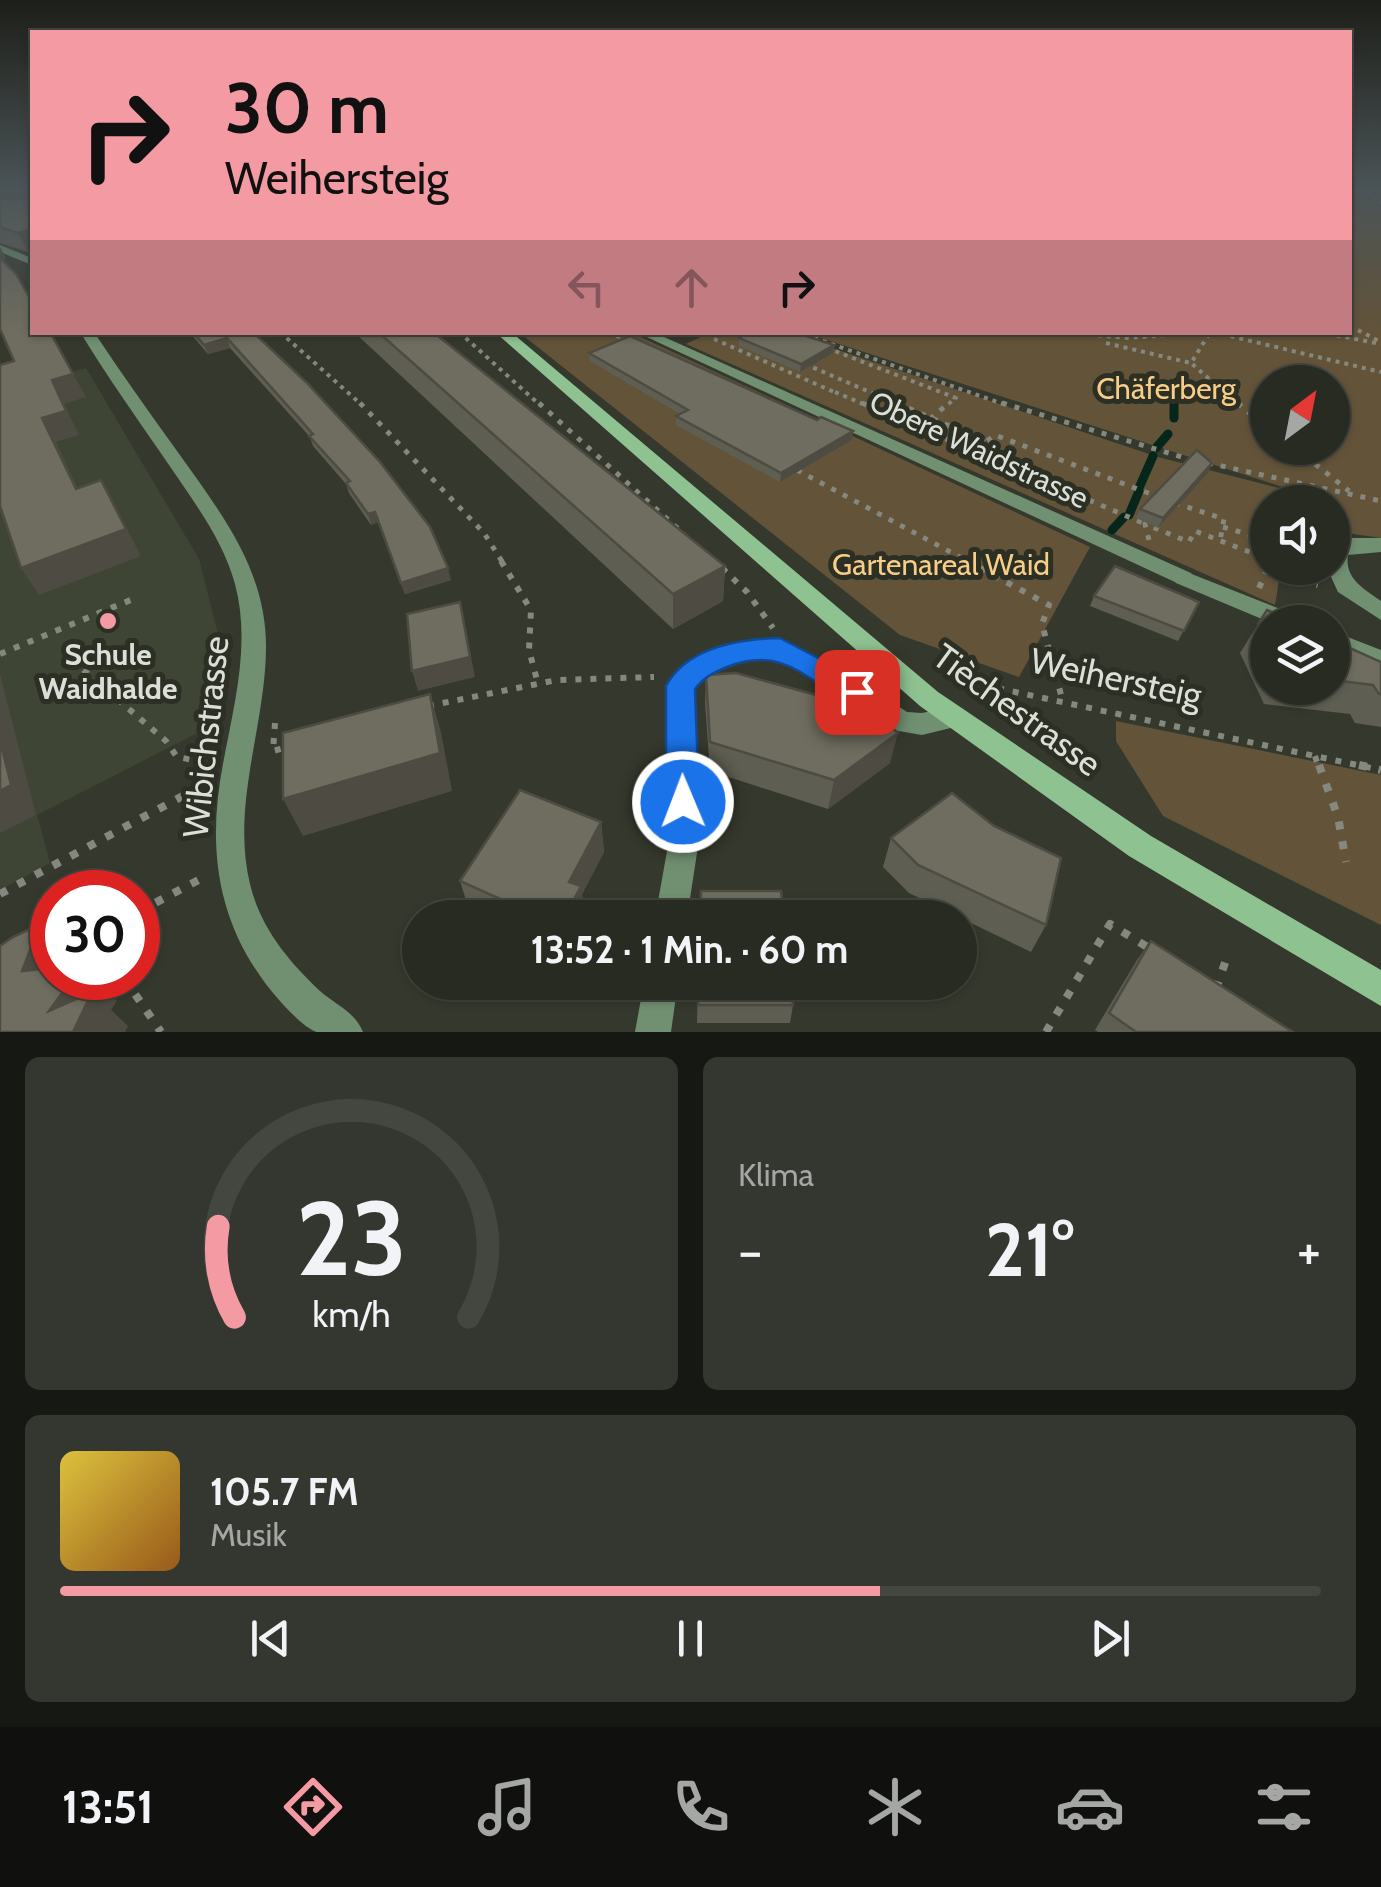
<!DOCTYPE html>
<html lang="de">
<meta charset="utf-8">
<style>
body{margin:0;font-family:Cabin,sans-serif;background:#34372f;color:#f1f3f6;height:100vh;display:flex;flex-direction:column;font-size:38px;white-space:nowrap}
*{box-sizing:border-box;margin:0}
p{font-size:32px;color:#a5a7a5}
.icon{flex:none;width:55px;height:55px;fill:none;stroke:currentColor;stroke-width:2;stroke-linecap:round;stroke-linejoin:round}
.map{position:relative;height:1032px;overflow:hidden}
.sheet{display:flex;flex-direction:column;gap:25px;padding:25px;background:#161813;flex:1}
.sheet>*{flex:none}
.guide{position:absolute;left:30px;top:30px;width:1322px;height:305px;border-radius:0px;box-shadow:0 2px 8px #0004,0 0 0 2px #444740;background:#f49aa3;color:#111;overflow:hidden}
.needle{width:65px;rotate:32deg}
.controls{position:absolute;left:1250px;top:365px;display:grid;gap:20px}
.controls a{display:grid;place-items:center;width:100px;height:100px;border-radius:50%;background:#282b22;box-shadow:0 2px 8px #0004,0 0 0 2px #444740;font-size:50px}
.speed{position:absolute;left:30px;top:870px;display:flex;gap:20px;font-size:50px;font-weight:700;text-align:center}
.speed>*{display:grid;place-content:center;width:130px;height:130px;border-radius:50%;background:#282b22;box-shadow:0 2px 8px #0004,0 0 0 2px #444740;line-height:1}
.speed .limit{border:15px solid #d22;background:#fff;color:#111}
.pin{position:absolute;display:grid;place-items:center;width:85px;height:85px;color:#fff;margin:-42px;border-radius:20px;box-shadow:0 5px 15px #0006}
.me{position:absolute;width:110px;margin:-55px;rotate:359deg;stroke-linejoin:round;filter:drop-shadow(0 0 8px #0008)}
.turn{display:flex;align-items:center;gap:35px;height:210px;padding:0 30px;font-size:45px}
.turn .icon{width:130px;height:130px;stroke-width:2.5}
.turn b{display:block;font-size:70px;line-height:85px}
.lanes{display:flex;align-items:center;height:95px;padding:0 30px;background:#0003;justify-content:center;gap:50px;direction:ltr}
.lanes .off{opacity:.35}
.big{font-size:75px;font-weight:700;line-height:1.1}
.sheet .widget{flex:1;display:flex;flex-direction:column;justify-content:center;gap:15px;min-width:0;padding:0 35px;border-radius:15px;background:#34372f}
.sheet .dial{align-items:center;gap:0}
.dial svg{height:260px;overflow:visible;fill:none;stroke:#444740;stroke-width:7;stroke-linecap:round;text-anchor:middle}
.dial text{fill:#f1f3f6;stroke:none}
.song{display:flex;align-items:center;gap:30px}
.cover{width:120px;height:120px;border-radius:15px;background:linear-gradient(135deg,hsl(50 70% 55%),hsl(30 70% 35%))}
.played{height:10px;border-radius:5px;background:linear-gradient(90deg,#f49aa3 65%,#444740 65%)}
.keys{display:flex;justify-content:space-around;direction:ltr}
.heat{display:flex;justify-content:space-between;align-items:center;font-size:55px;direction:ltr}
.sheet .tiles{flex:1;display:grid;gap:25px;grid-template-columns:1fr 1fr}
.widget:last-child{grid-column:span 2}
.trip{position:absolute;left:402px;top:900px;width:575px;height:100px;border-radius:50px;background:#282b22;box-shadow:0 2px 8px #0004,0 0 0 2px #444740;font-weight:700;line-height:100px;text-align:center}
.tabs{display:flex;height:160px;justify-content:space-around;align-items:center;background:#10110e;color:#a5a7a5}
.tabs .icon{width:70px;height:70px}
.tabs .on{color:#f49aa3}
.tabs b{font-size:45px;color:#f1f3f6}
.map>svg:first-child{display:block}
.built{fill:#3f4534}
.green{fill:#635339;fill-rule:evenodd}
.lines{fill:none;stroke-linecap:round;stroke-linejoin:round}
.stream-far1{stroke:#07261b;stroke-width:6}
.stream{stroke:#07261b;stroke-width:9}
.path-far4{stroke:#85887e;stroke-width:2.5;stroke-dasharray:2.5 4;stroke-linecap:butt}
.path-far3{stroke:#85887e;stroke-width:4;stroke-dasharray:4 5;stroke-linecap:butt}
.path-far2{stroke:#85887e;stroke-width:5;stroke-dasharray:5 8;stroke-linecap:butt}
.path-far1{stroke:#85887e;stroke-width:6;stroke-dasharray:6 9;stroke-linecap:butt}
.path{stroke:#85887e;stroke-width:8;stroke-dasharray:8 12;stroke-linecap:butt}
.lane{fill:#709071;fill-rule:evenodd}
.street{fill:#709071;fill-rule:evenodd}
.secondary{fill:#8fc291;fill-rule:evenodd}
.wall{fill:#5f5e52}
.shaded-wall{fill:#4e4c42}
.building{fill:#6f6d5f;stroke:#4e4c42;stroke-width:2.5}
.route{fill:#1a73e8;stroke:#114b97;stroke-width:2.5}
.poi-dot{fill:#f49aa3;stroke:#2b2f24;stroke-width:4}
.labels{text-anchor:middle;stroke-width:10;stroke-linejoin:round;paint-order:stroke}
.park-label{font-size:30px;fill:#f7cd88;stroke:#2b2f24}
.street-label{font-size:30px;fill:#dcdfd7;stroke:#2b2f24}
.poi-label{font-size:30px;font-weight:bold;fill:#dcdfd7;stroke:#2b2f24}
.near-street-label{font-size:35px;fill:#dcdfd7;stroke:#2b2f24}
</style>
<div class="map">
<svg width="1381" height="1032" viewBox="0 0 1381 1032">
<rect width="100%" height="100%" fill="#35392d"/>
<path class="built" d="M 86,368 L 199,559 L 218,634 L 213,725 L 37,815 L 50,863 L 0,890 L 0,391 Z"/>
<g class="green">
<path d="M 1350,190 L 1381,190 L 1381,538 L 1333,531 L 1332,502 L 1290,502 L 1289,489 L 805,333 L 1350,332 ZM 1268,382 L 1332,382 L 1332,448 L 1268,448 Z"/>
<path d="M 520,333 L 632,333 L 1090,547 L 1019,677 L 900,635 Z"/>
<path d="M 709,333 L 787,333 L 1158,457 L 1279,488 L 1280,502 L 1268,502 L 1268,568 L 1281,568 L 1275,605 L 686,344 Z"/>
<path d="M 1116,721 L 1381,775 L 1381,925 L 1163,816 L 1116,741 Z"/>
</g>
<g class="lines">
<path class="stream-far1" d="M 1174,406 L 1174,383 L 1182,376"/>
<g class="stream">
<path d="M 1174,403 L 1174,418"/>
<path d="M 1156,448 L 1168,434"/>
<path d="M 1139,488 L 1153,456"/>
<path d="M 1129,515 L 1139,491"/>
<path d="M 1112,530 L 1124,517"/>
</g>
<path class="path-far4" d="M 1363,190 L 1381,203"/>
<g class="path-far3">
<path d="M 1350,326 L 1379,341"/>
<path d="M 280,332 L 363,406"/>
<path d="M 459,332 L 541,406"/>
<path d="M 608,332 L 624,339"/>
<path d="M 797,332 L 1009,406"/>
<path d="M 1053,332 L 1129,338 L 1205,332"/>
<path d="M 1213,332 L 1381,372"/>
<path d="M 1319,332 L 1381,344"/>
<path d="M 1209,334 L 1191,363 L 1240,406"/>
<path d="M 714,339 L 834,392"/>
<path d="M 1106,343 L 1191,363"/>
<path d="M 827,348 L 956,398 L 946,406"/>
<path d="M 805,364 L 902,406"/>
<path d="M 835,392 L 868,406"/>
</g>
<g class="path-far2">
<path d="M 360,403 L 484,533 L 503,563"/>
<path d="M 539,403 L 684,534"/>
<path d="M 862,403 L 1145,524"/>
<path d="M 897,403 L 986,442"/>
<path d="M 1002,403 L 1192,460"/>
<path d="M 1238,403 L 1268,430"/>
<path d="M 930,419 L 949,403"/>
<path d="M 1295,448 L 1349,491"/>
<path d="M 986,459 L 988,453 L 980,446 L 995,435 L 1156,496"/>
<path d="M 1208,463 L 1381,501"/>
<path d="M 797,470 L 971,563"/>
<path d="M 1175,503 L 1224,519 L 1220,541"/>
<path d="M 1223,527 L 1268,540"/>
<path d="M 1149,540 L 1145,524 L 1189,542 L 1195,531 L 1260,556 L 1265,563"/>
</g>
<g class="path-far1">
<path d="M 501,561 L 531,610 L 529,650 L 538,684"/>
<path d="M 967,561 L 1049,605 L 1042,624 L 1063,702"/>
<path d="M 1263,561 L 1268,568 L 1318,585"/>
<path d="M 722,568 L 747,592 L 773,628"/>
<path d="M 1259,588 L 1268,568"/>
<path d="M 0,654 L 133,599"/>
<path d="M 72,660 L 166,741 L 177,757 L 210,763"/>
<path d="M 954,679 L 1371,768"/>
<path d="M 428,706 L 557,680 L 654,677"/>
<path d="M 275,723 L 273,751 L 288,747"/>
<path d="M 1315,756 L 1319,768"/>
</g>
<g class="path">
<path d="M 1319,765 L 1338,817 L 1346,862"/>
<path d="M 1359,765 L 1381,770"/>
<path d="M 0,894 L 207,783"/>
<path d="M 138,912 L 206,876"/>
<path d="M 124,978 L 161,1032"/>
<path d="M 1216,989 L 1228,954"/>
<path d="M 1046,1032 L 1110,924 L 1149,948"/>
</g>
<path class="lane" d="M 636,332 L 653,332 L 1191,573 L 1194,578 L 1191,583 L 1177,583 Z"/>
<g class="street">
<path d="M 0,245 L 32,258 L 32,265 L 0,252 Z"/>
<path d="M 80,332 L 94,332 C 121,373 149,412 177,451 C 221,513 267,570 266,649 C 265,728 231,805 250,884 C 260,927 288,961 320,991 C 336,1005 355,1012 363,1032 C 349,1032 331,1032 317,1032 C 302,1028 273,994 263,980 C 215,914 208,842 223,764 C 234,704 251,644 235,584 C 223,540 194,502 169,465 C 139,421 108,378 80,332 Z"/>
<path d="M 1350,538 L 1381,538 L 1381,552 L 1348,555 C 1344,578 1364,589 1381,601 L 1381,620 L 1338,592 L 1327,568 L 1332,568 L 1332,545 Z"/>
<path d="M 1184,571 L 1298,616 L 1302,622 L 1269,622 L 1176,583 L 1173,578 L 1176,573 Z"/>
<path d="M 1332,631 L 1381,650 L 1381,669 L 1332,650 Z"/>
<path d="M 780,639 L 844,670 L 907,712 L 922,713 L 954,706 L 963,709 L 967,717 L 963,725 L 922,735 L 893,730 L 826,684 L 777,657 L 735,662 L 696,681 L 693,686 L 699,840 L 687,918 L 655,918 L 669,840 L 667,686 C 688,646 739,643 780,639 Z"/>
<path d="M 644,982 L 678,982 L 671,1032 L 635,1032 Z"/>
</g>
<path class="secondary" d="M 495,332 L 511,332 L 938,692 L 1151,836 L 1381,970 L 1381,1006 L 1129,856 L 920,706 Z"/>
</g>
<g class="wall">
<path d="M 0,198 L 32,200 L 32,251 L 28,252 L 0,243 Z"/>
<path d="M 189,332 L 253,332 L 451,580 L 405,594 L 378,522 L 371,525 L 349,493 L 346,484 L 313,446 L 310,437 L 230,348 L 208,354 Z"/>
<path d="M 354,332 L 433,332 L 725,566 L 723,601 L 673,629 Z"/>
<path d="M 739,338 L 834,345 L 833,353 L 800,372 L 739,346 Z"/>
<path d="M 589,353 L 852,440 L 780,482 L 676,425 L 676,416 L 680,414 L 590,361 Z"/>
<path d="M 1208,473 L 1158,528 L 1136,518 L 1140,509 Z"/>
<path d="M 1094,596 L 1199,602 L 1178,641 L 1090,606 Z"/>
<path d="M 1268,622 L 1268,688 L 1332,688 L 1332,640 L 1381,662 L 1381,727 L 1355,723 L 1350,714 L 1264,704 L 1240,653 L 1258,624 Z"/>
<path d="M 706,675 L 890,763 L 828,809 L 710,771 L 705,704 Z"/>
<path d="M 601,822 L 604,852 L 582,894 L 585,914 L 584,918 L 487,918 L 469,910 L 460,881 Z"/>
<path d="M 891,838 L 1046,925 L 1031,952 L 909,893 L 883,867 Z"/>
<path d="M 1151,941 L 1293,1032 L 1098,1032 L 1095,1030 L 1137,960 Z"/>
<path d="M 698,982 L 793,1005 L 790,1023 L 697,1023 Z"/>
</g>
<g class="shaded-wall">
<path d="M 32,229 L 32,251 L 28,252 L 18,233 Z"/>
<path d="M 0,247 L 6,259 L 0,260 Z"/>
<path d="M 227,338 L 230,348 L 208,354 L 204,345 Z"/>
<path d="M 834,345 L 833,353 L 800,372 L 801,364 Z"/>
<path d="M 73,374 L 86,397 L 64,404 L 79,435 L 56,442 L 90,515 L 76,489 L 42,418 L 52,380 Z"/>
<path d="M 853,431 L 852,440 L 780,482 L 781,473 Z"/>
<path d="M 1212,463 L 1208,473 L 1158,528 L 1163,518 Z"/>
<path d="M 101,480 L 141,556 L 39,595 L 21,568 Z"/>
<path d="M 375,512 L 378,522 L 371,525 L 368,514 Z"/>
<path d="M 725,566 L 723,601 L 673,629 L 673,594 Z"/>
<path d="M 448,568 L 451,580 L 405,594 L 401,583 Z"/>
<path d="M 460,602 L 475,677 L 418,691 L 412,671 Z"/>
<path d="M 0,674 L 36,815 L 0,833 Z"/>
<path d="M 430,694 L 441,732 L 452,791 L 303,836 L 283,799 Z"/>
<path d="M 898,733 L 890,763 L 828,809 L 834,780 Z"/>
<path d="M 601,822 L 604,852 L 582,894 L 585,914 L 584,918 L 564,918 L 569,882 Z"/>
<path d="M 40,924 L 52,937 L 52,978 L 94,978 L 117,1001 L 111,1010 L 128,1026 L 125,1032 L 73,1032 L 49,1011 L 22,971 Z"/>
</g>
<g class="building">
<path d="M 0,198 L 32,200 L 32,229 L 18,233 L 0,227 Z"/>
<path d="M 0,258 L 16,274 L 32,302 L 32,332 L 50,332 L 73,374 L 52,380 L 66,411 L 42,418 L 76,489 L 101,480 L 126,529 L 21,568 L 0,506 L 0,365 L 14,361 L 0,329 Z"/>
<path d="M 193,332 L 253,332 L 306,382 L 380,462 L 430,527 L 448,568 L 401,583 L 375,512 L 368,514 L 346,483 L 350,481 L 309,436 L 313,434 L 227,338 L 204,345 Z"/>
<path d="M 378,332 L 433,332 L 725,566 L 673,594 Z"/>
<path d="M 747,332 L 794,332 L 834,345 L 801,364 L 739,338 Z"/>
<path d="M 630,336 L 817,420 L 821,417 L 853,431 L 781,473 L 676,416 L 688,410 L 589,353 Z"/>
<path d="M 1197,450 L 1212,463 L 1163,518 L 1140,509 Z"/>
<path d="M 1115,566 L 1199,602 L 1184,631 L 1094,596 Z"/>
<path d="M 460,602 L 470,657 L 412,671 L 407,614 Z"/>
<path d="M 1267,610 L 1295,622 L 1268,622 L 1268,643 L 1258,624 Z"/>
<path d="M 1332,640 L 1381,662 L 1381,694 L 1379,694 L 1373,685 L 1332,680 Z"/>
<path d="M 736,673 L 871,710 L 898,733 L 834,780 L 710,742 L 706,675 Z"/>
<path d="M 430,694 L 440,753 L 283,799 L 283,733 Z"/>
<path d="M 0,740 L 11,785 L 0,791 Z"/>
<path d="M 520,790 L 601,822 L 569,882 L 581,886 L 564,918 L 543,918 L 460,881 Z"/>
<path d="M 952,793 L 994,826 L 1061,858 L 1046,925 L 918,865 L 891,838 Z"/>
<path d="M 701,891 L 781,891 L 784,918 L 700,918 Z"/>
<path d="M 40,924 L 22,971 L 52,968 L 52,978 L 73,978 L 49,1011 L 92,992 L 73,1032 L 0,1032 L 0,946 L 13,937 Z"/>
<path d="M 1151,941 L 1293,1032 L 1136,1032 L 1109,1013 Z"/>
<path d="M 698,982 L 791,982 L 793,1005 L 698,1005 Z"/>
</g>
<linearGradient id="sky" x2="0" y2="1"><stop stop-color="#1d1f19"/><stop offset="0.57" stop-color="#4b5457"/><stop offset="1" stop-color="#4b5457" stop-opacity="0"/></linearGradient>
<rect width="1381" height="334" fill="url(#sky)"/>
<path class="route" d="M 780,638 L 867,684 L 871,692 L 867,700 C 825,713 800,637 727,667 C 713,673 704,677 695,689 L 699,802 L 694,812 L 683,816 L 671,812 L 666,802 L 666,686 C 687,647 739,639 780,638 Z"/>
<circle class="poi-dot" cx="108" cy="621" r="10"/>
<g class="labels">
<g class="park-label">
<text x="1166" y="399">Chäferberg</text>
<text x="941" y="575">Gartenareal Waid</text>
</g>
<g class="street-label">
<text transform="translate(979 450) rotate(25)" y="10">Obere Waidstrasse</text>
</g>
<g class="poi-label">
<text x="108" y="665">Schule<tspan x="108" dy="34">Waidhalde</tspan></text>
</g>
<g class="near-street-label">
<text transform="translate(1116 678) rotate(12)" y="12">Weihersteig</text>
<text transform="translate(1017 710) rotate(36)" y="12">Tièchestrasse</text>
<text transform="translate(206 737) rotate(-84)" y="12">Wibichstrasse</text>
</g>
</g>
</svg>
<div class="controls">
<a><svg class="needle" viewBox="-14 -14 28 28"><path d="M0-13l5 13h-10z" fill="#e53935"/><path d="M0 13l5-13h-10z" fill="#a5a7a5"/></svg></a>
<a><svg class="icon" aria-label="sound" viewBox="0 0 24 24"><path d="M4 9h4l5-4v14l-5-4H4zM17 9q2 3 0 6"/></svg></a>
<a><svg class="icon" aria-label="layers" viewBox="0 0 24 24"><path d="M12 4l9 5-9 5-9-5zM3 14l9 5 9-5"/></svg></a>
</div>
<div class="speed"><div class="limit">30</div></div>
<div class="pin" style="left:857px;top:692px;background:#d93025"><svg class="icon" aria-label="arrive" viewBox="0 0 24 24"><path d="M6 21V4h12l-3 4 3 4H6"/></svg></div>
<svg class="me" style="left:683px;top:802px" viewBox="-20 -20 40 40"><circle r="17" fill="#1a73e8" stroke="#fff" stroke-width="3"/><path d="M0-11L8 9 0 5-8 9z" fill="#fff"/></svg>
<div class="trip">13:52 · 1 Min. · 60 m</div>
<div class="guide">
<div class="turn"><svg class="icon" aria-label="right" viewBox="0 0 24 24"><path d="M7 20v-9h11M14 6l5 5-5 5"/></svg><div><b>30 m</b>Weihersteig</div></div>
<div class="lanes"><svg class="icon off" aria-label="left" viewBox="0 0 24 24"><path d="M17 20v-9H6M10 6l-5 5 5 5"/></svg><svg class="icon off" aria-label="ahead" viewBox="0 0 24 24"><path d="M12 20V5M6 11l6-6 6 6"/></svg><svg class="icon" aria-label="right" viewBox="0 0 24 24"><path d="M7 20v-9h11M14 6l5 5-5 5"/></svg></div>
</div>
</div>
<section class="sheet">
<div class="tiles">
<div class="widget dial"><svg viewBox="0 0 100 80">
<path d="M14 69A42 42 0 1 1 86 69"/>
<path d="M14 69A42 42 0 0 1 9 41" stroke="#f49aa3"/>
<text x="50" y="56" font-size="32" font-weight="700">23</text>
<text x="50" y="72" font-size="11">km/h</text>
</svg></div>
<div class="widget"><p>Klima</p>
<div class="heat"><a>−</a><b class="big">21°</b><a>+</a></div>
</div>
<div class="widget">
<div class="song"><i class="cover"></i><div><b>105.7 FM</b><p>Musik</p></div></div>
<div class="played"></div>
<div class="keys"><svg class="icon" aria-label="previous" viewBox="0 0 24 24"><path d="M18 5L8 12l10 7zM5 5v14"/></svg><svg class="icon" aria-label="pause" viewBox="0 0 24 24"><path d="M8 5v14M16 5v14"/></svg><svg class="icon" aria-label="next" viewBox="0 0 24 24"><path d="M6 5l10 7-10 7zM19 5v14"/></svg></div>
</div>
</div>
</section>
<nav class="tabs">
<b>13:51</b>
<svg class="icon on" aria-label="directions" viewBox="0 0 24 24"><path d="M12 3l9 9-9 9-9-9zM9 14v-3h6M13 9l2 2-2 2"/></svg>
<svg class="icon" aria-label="music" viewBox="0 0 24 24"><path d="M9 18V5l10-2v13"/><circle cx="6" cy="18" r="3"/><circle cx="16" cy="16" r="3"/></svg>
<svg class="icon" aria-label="phone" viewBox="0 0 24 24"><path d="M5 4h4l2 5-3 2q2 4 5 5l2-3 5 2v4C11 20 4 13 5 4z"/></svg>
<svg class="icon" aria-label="climate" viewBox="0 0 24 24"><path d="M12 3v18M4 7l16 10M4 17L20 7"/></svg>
<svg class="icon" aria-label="car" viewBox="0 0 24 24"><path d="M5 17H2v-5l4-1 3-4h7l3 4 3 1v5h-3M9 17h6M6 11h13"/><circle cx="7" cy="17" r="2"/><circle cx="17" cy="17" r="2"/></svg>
<svg class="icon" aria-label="filters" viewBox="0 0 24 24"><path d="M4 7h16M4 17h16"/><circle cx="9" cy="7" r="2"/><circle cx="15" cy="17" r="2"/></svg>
</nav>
